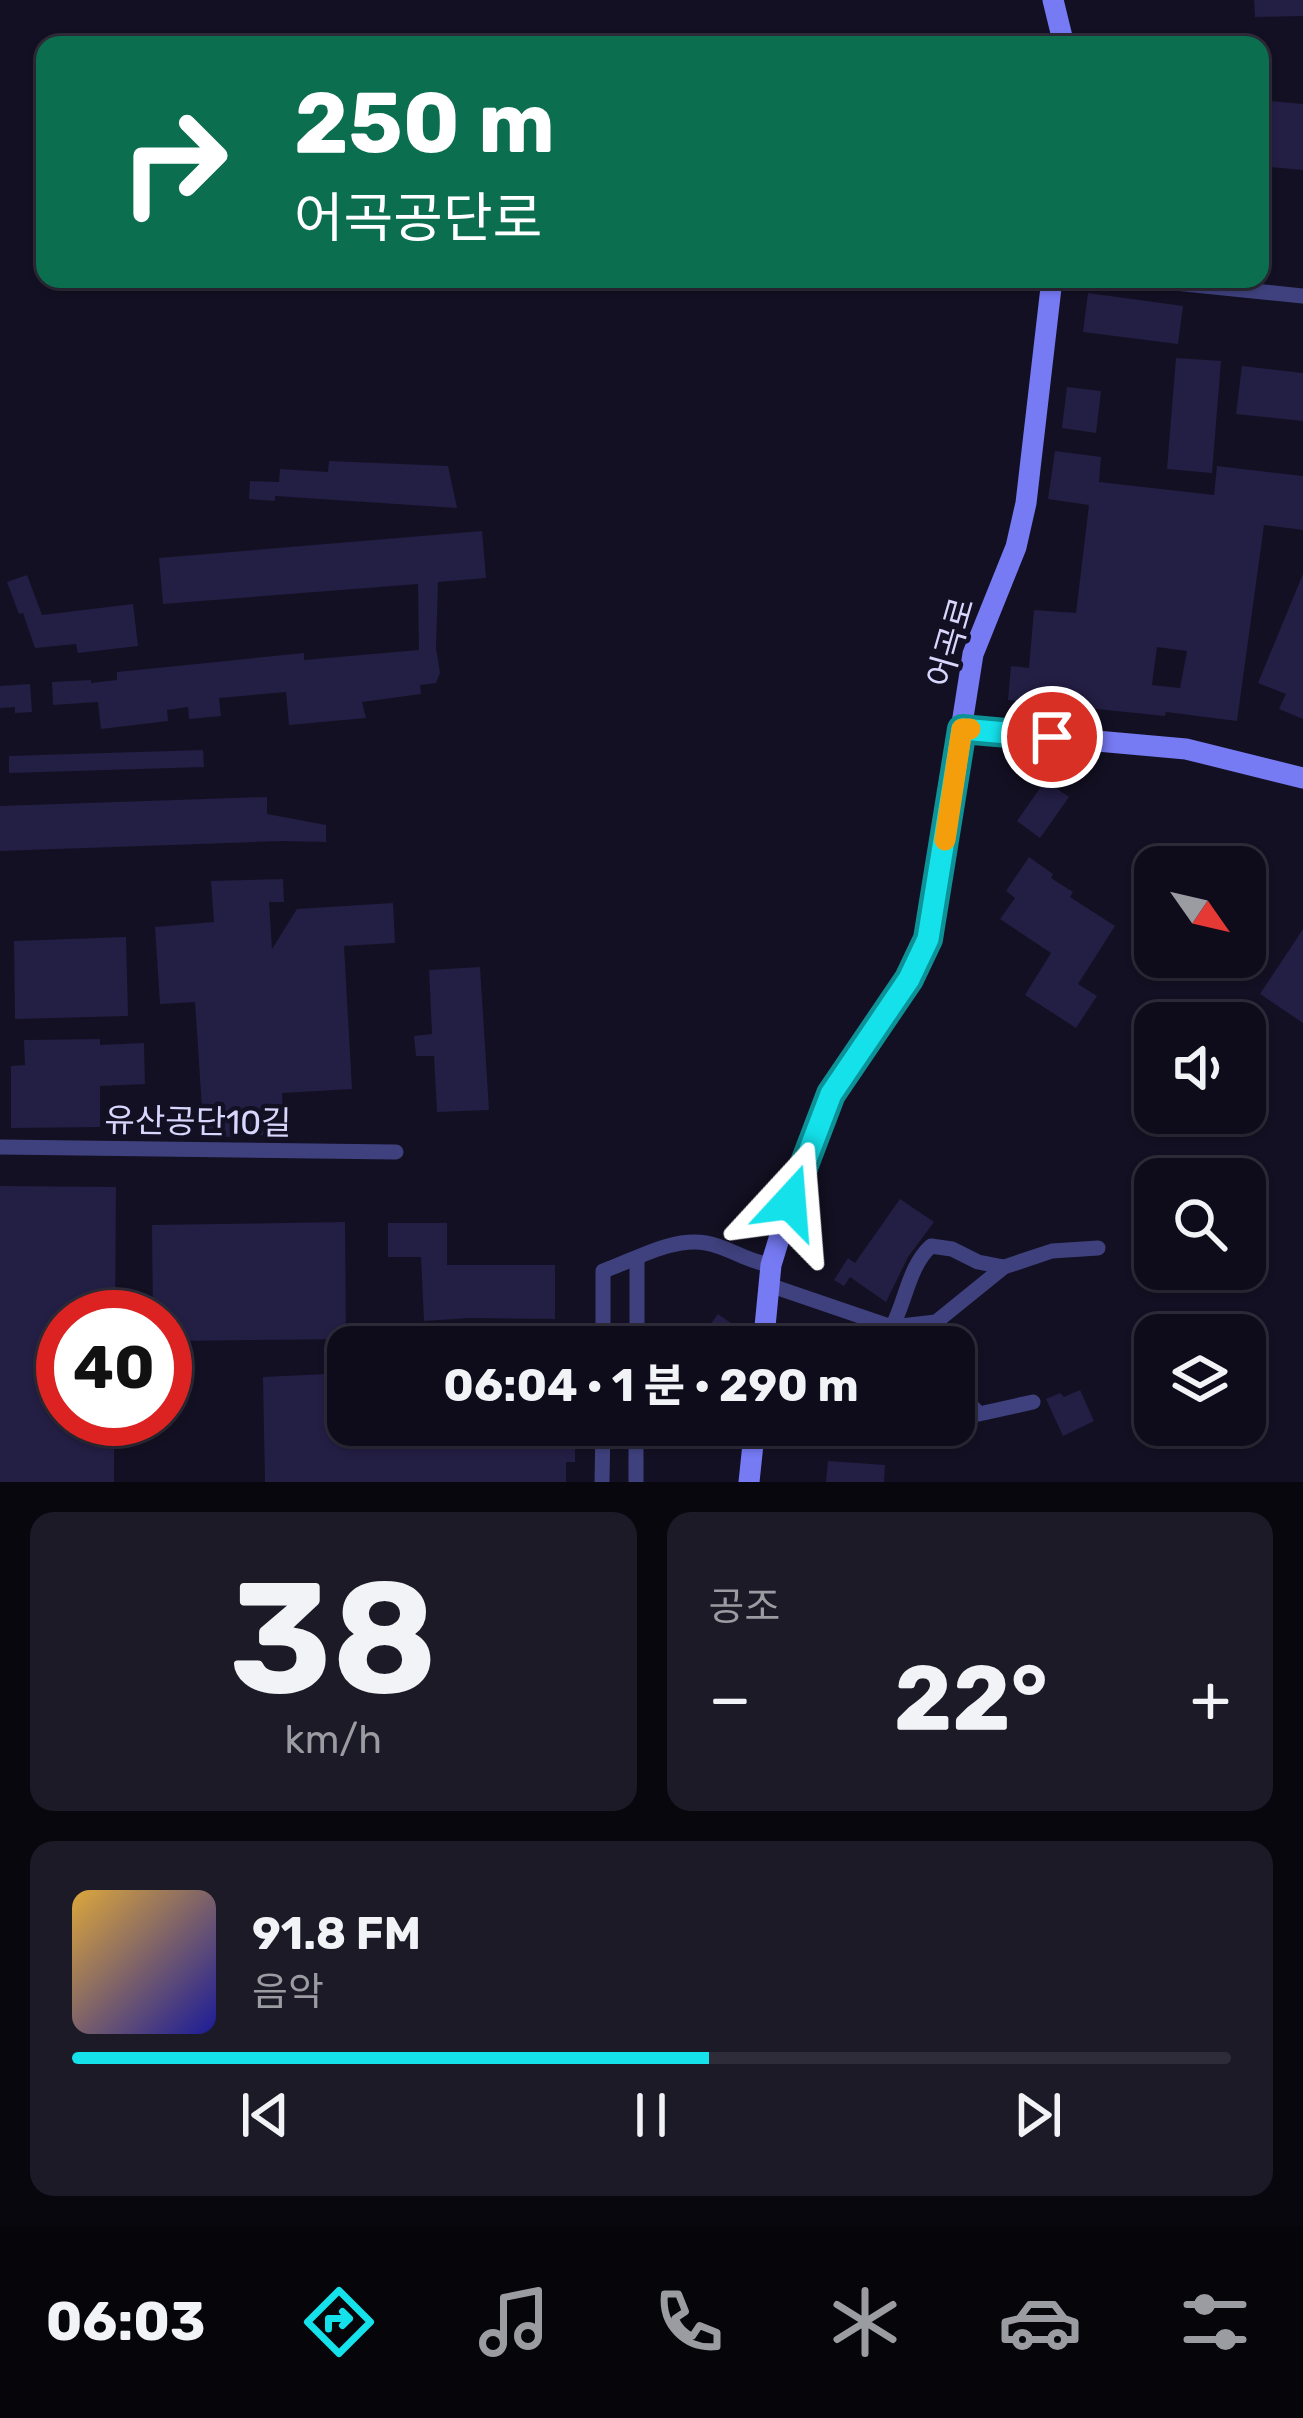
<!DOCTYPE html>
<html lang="ko">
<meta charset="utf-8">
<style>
body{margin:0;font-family:Rubik,"Noto Sans KR",sans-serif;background:#1c1a27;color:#f1f3f6;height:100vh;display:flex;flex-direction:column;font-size:45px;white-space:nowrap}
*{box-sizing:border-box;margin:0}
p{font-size:39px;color:#9b9ba2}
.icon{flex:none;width:66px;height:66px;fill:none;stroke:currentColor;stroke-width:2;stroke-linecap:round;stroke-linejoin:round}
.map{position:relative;height:1482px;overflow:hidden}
.drawer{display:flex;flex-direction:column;gap:30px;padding:30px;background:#08070e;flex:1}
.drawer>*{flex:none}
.top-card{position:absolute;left:36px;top:36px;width:1233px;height:252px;border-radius:24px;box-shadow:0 3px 9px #0004,0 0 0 3px #2e2c39;background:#0b6e4f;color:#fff;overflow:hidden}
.needle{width:78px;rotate:124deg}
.fabs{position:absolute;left:1134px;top:846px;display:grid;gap:24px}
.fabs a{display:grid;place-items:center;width:132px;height:132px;border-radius:24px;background:#0e0c1a;box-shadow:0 3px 9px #0004,0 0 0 3px #2e2c39;font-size:60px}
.speed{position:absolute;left:36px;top:1290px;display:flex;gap:24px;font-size:60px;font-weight:700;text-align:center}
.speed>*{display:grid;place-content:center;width:156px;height:156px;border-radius:50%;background:#0e0c1a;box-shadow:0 3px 9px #0004,0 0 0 3px #2e2c39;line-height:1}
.speed .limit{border:18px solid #d22;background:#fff;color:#111}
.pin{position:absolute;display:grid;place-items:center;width:102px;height:102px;color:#fff;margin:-51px;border:6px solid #fff;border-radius:50%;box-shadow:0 3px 12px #0007}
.me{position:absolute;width:132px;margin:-66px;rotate:19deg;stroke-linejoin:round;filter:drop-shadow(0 0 9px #0008)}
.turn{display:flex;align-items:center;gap:42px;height:252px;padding:0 60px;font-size:54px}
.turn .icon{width:156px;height:156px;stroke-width:2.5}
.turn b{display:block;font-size:84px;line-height:102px}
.big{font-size:90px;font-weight:700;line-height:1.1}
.drawer .card{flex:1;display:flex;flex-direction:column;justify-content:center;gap:18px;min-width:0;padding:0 42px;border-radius:24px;background:#1c1a27}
.drawer .dial{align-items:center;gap:0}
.dial b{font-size:156px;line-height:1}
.song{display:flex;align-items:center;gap:36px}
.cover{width:144px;height:144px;border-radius:18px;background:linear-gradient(135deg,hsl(40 70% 55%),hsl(240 70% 35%))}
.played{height:12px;border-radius:6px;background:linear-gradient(90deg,#14e1ea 55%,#2e2c39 55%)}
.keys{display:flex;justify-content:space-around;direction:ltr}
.heat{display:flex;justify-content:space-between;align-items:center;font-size:66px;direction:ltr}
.drawer .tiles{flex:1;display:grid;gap:30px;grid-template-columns:1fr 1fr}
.card:last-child{grid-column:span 2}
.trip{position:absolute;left:327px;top:1326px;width:648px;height:120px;border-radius:24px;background:#0e0c1a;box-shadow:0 3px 9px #0004,0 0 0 3px #2e2c39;font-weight:700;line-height:120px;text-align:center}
.tab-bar{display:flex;height:192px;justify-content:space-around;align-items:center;background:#06050a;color:#9b9ba2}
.tab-bar .icon{width:84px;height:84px}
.tab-bar .active{color:#14e1ea}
.tab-bar b{font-size:54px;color:#f1f3f6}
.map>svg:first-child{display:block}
.building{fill:#231e43;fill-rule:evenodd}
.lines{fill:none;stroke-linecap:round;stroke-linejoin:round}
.street{stroke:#3f417e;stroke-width:15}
.secondary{stroke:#767af3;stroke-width:21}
.route-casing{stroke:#0d9298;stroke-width:30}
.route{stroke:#14e1ea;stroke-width:21}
.slow{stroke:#f59e0b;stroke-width:21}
.labels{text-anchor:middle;stroke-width:9;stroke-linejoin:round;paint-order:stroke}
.street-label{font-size:33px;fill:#d8d6fc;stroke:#131023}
</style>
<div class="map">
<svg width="1303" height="1482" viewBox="0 0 1303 1482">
<rect width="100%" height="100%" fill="#131023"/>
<g class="building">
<path d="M 1254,0 L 1303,0 L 1303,16 L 1255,17 Z"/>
<path d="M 1260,100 L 1303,104 L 1303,170 L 1260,166 Z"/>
<path d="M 1088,293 L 1183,306 L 1178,344 L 1083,332 Z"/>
<path d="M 1176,358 L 1221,361 L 1212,473 L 1167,469 Z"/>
<path d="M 1242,366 L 1303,373 L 1303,421 L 1236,414 Z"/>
<path d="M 1067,387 L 1101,391 L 1096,433 L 1062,428 Z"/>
<path d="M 1055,451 L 1101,457 L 1099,482 L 1214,495 L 1217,466 L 1303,476 L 1303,530 L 1264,525 L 1237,721 L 1166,712 L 1165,716 L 1008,700 L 1011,666 L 1029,668 L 1034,610 L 1076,613 L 1089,505 L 1048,499 ZM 1157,647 L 1187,651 L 1180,688 L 1152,685 Z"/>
<path d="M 329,461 L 448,466 L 457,508 L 275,496 L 275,501 L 249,499 L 250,481 L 279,482 L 280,469 L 328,472 Z"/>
<path d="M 482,531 L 486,578 L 438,582 L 436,648 L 440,673 L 436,683 L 420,685 L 421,694 L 362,702 L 366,718 L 289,725 L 286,692 L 219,698 L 221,716 L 189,719 L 188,707 L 167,710 L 168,721 L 101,729 L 98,702 L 53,705 L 52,682 L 91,680 L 91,683 L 117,680 L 117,672 L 304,653 L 304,660 L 419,650 L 418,584 L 163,604 L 159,558 Z"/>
<path d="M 1303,574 L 1303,719 L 1279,709 L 1286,694 L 1258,683 Z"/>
<path d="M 27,575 L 42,615 L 133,604 L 138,646 L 78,653 L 76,644 L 35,648 L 23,613 L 19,614 L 7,582 Z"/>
<path d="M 30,684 L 32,712 L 15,713 L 15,707 L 0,708 L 0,686 Z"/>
<path d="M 203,750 L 204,767 L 9,773 L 9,756 Z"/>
<path d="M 1045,781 L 1069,797 L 1040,838 L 1017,821 Z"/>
<path d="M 267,797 L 267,814 L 326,825 L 326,842 L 281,841 L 0,851 L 0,806 Z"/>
<path d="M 1029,857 L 1053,874 L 1051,878 L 1073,892 L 1070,897 L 1115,926 L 1078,984 L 1097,996 L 1076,1028 L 1025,995 L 1051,953 L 1000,919 L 1015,898 L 1006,891 Z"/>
<path d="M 283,879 L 284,902 L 269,902 L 272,949 L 297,909 L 393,903 L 395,943 L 344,946 L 352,1089 L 282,1093 L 284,1134 L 204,1138 L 195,1002 L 160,1004 L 155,927 L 214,922 L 211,881 Z"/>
<path d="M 1303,929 L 1303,1023 L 1260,994 Z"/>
<path d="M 126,937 L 128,1016 L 15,1019 L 14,941 Z"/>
<path d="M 480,967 L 489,1110 L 437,1112 L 434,1056 L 416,1056 L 414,1036 L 432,1034 L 429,970 Z"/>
<path d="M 100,1039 L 100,1045 L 144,1043 L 145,1084 L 100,1086 L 100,1127 L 11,1128 L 11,1066 L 25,1065 L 24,1040 Z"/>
<path d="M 0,1186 L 116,1187 L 115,1317 L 63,1317 L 63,1419 L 114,1419 L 114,1482 L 0,1482 Z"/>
<path d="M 900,1199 L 934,1222 L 908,1257 L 886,1302 L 850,1277 L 844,1286 L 834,1280 L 848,1258 L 855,1263 Z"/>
<path d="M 345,1222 L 346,1339 L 165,1341 L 165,1317 L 153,1317 L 152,1225 Z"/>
<path d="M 388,1223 L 447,1223 L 447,1265 L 555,1265 L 555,1319 L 469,1318 L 424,1321 L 421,1257 L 388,1257 Z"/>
<path d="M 718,1314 L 745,1333 L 736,1347 L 694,1347 Z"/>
<path d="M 347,1373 L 348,1425 L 575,1425 L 575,1462 L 566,1462 L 566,1482 L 265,1482 L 263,1377 Z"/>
<path d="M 1080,1390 L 1094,1421 L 1063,1436 L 1046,1399 L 1060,1393 L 1064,1397 Z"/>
<path d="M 828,1461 L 885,1465 L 884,1482 L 826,1482 Z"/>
</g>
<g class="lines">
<g class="street">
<path d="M 1136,279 L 1303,296"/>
<path d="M 0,1147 L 396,1152"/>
<path d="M 769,1285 L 892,1327 C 906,1300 909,1266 931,1246 L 952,1249 L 978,1262 L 1004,1267 L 1052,1251 L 1098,1248"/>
<path d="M 892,1327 L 936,1322 L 1004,1267"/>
<path d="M 603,1347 L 603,1271 C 635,1260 671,1237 706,1243 C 730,1247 744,1261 771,1265"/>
<path d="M 637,1347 L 637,1259"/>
<path d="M 954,1349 L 969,1373 L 969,1403 L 979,1414 L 1033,1402"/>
<path d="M 602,1482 L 603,1425"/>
<path d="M 636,1482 L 636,1425"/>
</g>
<g class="secondary">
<path d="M 1053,0 L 1064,45"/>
<path d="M 962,729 L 1186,749 L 1303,778"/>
<path d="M 763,1347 L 771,1265 L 800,1170 L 831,1094 L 909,979 L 928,939 L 973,654 L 1016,547 L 1026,503 L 1052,279"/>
<path d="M 749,1482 L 755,1425"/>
</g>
</g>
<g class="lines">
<g class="route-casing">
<path id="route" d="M 790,1202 L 831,1094 L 909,979 L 928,939 L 962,729 L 1052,737"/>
</g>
<use href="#route" class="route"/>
<path class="slow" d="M 945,840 L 962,729 L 970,729"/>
</g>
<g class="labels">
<g class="street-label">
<text transform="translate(950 642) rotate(-74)" y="12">어곡로</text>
<text transform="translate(198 1121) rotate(1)" y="12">유산공단10길</text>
</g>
</g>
</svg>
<div class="fabs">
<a><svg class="needle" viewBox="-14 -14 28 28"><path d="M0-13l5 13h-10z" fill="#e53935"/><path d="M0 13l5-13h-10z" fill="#9b9ba2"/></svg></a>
<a><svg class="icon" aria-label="sound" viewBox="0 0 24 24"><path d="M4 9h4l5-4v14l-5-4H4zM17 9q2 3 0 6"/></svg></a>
<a><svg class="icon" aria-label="search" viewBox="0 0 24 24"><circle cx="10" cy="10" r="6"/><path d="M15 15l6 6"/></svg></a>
<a><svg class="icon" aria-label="layers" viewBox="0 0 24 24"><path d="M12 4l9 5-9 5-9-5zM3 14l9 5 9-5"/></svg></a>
</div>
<div class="speed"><div class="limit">40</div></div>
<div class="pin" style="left:1052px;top:737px;background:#d93025"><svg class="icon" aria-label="arrive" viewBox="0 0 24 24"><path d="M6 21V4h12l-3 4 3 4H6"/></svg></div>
<svg class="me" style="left:790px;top:1202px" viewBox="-20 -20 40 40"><path d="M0-17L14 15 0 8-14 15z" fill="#14e1ea" stroke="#fff" stroke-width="4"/></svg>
<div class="trip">06:04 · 1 분 · 290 m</div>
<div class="top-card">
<div class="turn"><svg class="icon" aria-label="right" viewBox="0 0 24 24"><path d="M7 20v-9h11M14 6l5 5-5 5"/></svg><div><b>250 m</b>어곡공단로</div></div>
</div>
</div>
<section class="drawer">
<div class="tiles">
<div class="card dial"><b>38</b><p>km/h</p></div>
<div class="card"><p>공조</p>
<div class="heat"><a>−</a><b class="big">22°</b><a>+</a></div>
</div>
<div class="card">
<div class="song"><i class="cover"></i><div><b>91.8 FM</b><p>음악</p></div></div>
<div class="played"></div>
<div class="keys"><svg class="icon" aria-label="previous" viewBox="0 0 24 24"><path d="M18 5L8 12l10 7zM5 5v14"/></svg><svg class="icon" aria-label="pause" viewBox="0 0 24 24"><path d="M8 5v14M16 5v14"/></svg><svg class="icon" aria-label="next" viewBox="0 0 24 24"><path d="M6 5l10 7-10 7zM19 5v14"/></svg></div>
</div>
</div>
</section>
<nav class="tab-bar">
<b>06:03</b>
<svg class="icon active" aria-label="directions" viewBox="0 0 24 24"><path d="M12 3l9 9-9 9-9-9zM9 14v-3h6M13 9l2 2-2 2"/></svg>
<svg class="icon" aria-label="music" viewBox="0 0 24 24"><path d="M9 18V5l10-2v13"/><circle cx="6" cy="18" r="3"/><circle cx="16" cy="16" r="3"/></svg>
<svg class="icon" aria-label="phone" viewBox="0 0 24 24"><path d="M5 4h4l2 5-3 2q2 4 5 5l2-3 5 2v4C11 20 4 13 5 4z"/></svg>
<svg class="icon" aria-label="climate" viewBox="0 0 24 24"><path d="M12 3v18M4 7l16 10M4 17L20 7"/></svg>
<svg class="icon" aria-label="car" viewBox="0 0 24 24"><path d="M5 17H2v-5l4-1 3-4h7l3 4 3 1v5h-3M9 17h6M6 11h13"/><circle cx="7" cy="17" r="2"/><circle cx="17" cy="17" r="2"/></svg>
<svg class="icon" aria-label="filters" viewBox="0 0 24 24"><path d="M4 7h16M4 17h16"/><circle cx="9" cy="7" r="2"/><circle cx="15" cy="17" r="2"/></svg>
</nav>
